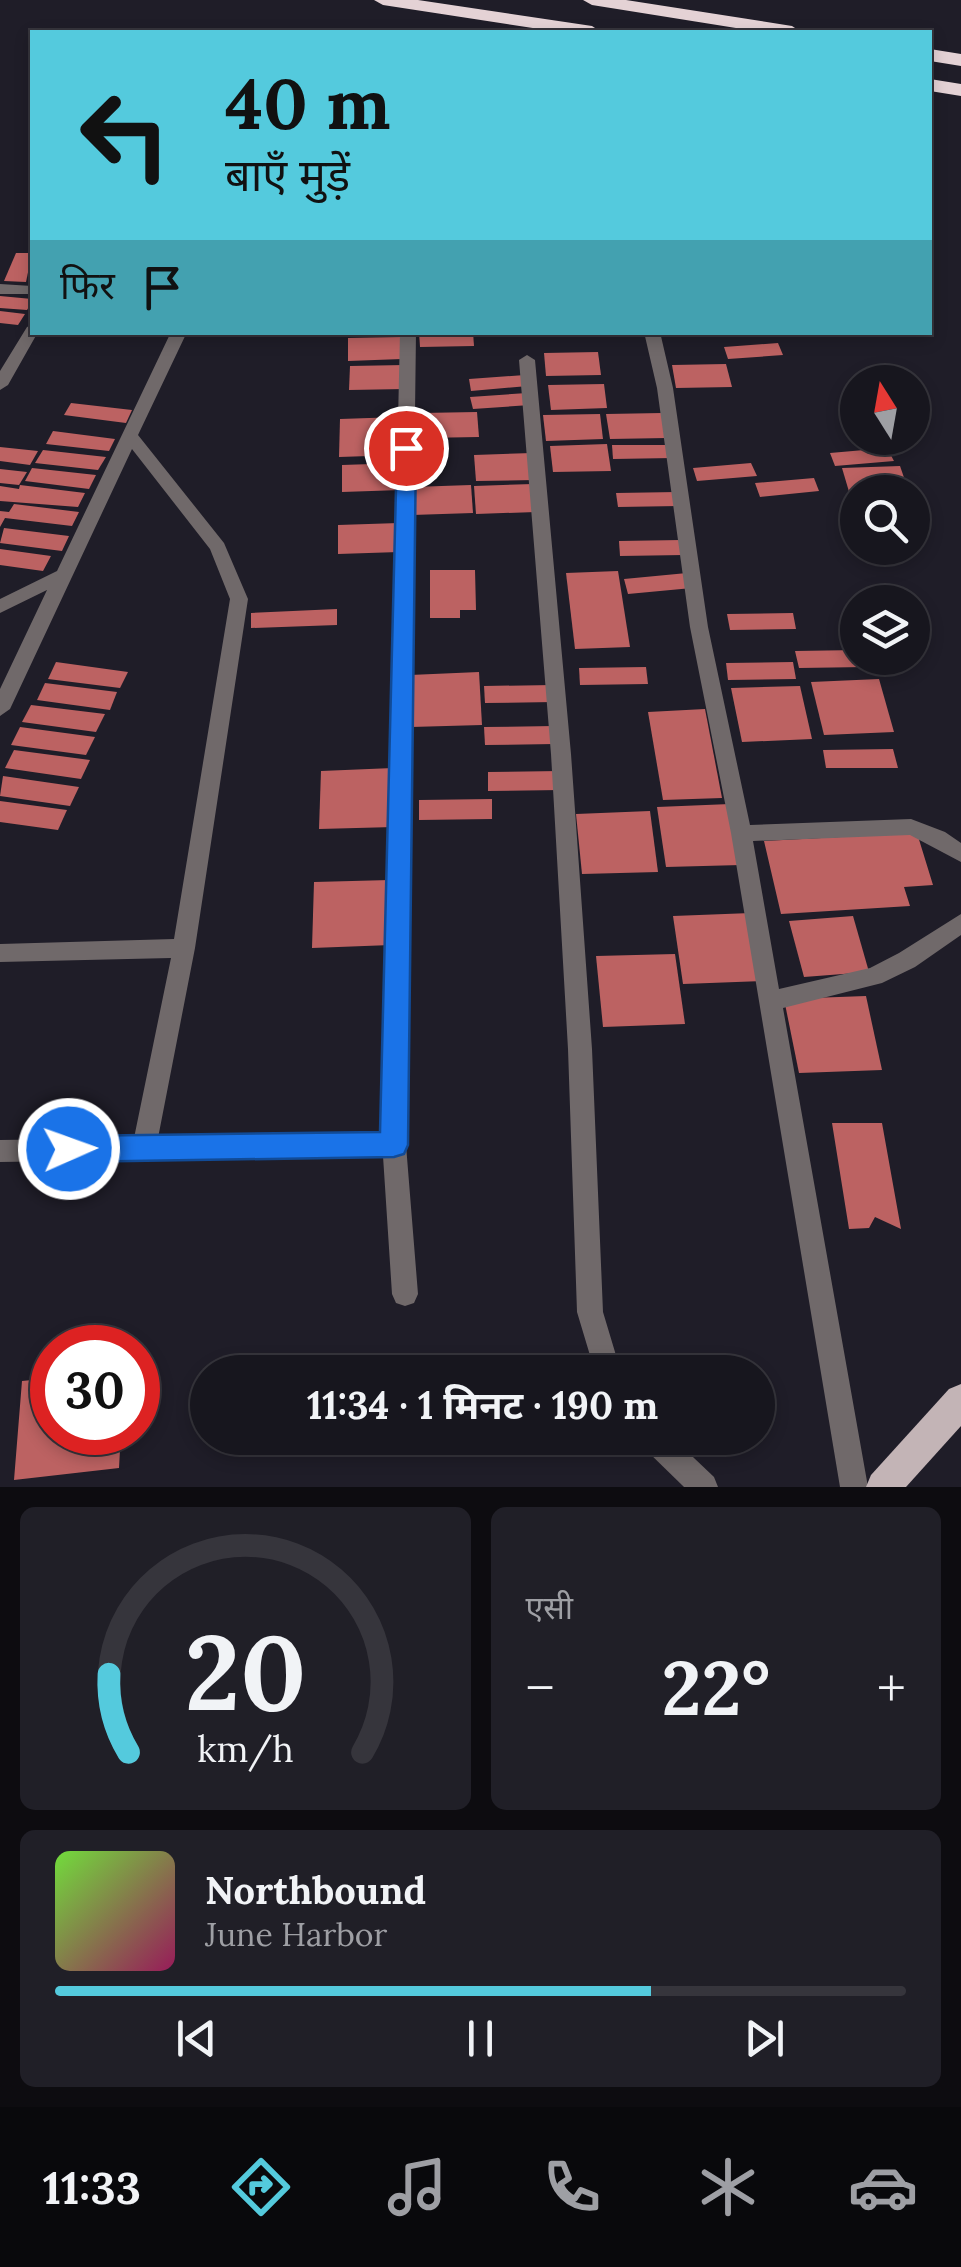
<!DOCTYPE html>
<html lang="hi">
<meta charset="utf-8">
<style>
body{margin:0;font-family:Lora,"Noto Sans Devanagari",serif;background:#201f27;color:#f1f3f6;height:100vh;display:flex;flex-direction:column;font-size:38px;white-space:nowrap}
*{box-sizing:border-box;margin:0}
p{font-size:32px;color:#9e9fa4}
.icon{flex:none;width:55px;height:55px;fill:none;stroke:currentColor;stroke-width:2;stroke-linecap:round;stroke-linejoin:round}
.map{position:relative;height:1487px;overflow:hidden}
.side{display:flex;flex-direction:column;gap:20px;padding:20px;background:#0d0c10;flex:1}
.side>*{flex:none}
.top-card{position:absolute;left:30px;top:30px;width:902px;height:305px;border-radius:0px;box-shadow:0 5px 15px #0003,0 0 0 2px #36353c;background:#54cadd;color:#111;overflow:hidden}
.needle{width:65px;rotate:349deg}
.tools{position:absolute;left:840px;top:365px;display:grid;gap:20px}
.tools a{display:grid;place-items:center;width:90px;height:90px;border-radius:50%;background:#17161e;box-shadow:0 5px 15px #0003,0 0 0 2px #36353c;font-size:50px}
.speed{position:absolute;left:30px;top:1325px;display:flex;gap:20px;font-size:50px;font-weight:700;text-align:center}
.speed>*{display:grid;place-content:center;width:130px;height:130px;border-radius:50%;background:#17161e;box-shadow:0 5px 15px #0003,0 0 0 2px #36353c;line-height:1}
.speed .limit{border:15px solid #d22;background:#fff;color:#111}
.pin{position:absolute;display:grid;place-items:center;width:85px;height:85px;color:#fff;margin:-42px;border:5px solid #fff;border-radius:50%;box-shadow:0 2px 10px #0007}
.me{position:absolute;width:110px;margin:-55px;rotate:88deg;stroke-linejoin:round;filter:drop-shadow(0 0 8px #0008)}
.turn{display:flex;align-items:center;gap:35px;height:210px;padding:0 30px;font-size:45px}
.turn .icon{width:130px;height:130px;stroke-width:2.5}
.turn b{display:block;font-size:70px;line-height:85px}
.then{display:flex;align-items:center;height:95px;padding:0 30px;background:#0003;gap:20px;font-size:38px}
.big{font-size:75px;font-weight:700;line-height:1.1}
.side .widget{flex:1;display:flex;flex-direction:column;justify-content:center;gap:15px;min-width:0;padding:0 35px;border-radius:15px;background:#201f27}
.side .dial{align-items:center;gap:0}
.dial svg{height:260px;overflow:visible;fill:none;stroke:#36353c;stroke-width:7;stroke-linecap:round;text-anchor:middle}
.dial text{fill:#f1f3f6;stroke:none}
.song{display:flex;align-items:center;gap:30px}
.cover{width:120px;height:120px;border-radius:15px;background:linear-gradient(135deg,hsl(100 70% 55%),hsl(330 70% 35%))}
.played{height:10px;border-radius:5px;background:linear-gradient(90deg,#54cadd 70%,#36353c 70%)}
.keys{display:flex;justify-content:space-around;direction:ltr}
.heat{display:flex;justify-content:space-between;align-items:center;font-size:55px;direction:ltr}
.side .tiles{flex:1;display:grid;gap:20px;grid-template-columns:1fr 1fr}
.widget:last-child{grid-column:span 2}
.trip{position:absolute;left:190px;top:1355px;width:585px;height:100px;border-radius:50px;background:#17161e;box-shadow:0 5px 15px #0003,0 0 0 2px #36353c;font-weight:700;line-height:100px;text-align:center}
.tabs{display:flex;height:160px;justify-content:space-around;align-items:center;background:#09090c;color:#9e9fa4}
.tabs .icon{width:70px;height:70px}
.tabs .current{color:#54cadd}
.tabs b{font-size:45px;color:#f1f3f6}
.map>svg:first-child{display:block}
.building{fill:#bc6262}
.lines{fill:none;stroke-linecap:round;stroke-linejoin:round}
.minor{fill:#70696a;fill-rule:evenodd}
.primary{fill:#c3b4b6;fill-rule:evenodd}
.motorway{fill:#e4d2d5;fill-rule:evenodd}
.route{fill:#1a73e8;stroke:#114b97;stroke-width:2.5}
</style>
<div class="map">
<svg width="961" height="1487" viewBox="0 0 961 1487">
<rect width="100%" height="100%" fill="#1f1d28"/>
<g class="building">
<path d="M 16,253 L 32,253 L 26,282 L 4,281 Z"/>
<path d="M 0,296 L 32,299 L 32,302 L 27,310 L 0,308 Z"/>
<path d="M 0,311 L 25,314 L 18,325 L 0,323 Z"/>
<path d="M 419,332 L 473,332 L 474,346 L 420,347 Z"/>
<path d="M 402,337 L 402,359 L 348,361 L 348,338 Z"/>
<path d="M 778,343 L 783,355 L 728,359 L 724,347 Z"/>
<path d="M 598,352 L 601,375 L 546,376 L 544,353 Z"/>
<path d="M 726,364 L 732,387 L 676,388 L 672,365 Z"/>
<path d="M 404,365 L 405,389 L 349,390 L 350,366 Z"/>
<path d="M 525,375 L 528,386 L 471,391 L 469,379 Z"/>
<path d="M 604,384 L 607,408 L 551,410 L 548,385 Z"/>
<path d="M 527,393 L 530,405 L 473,409 L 470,397 Z"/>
<path d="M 71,403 L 132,410 L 126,423 L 64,415 Z"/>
<path d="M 477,412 L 479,437 L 422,438 L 421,413 Z"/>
<path d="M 662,413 L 667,438 L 610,439 L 606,414 Z"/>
<path d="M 600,414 L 603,439 L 546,441 L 543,415 Z"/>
<path d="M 399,417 L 400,455 L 339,457 L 340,419 Z"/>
<path d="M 53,431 L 115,439 L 109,451 L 46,444 Z"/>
<path d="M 607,444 L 611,471 L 553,472 L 550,446 Z"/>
<path d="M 612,445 L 671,445 L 673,458 L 613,459 Z"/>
<path d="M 0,447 L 38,451 L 30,465 L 0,461 Z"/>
<path d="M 887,448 L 894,461 L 835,466 L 830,453 Z"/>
<path d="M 43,450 L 106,457 L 98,470 L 35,463 Z"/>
<path d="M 532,453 L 535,480 L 476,481 L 474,455 Z"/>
<path d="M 401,463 L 401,490 L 342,492 L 342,465 Z"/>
<path d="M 751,463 L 757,476 L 697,481 L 693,468 Z"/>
<path d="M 900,466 L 909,492 L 850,495 L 842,468 Z"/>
<path d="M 32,468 L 96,475 L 89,489 L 25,481 Z"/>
<path d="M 0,469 L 27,472 L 19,485 L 0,483 Z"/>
<path d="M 814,478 L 819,491 L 760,497 L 755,483 Z"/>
<path d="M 533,484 L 536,512 L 476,514 L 474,486 Z"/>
<path d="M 20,485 L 85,493 L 78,507 L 0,501 L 0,486 L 19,489 Z"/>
<path d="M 471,485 L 473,513 L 412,515 L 412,487 Z"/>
<path d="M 677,492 L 679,506 L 618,507 L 616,493 Z"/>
<path d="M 14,504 L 79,512 L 72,526 L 5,518 L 0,527 L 0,511 L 9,512 Z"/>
<path d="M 399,523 L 399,552 L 338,554 L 338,525 Z"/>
<path d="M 4,528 L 69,536 L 62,551 L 0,543 Z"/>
<path d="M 681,540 L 684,555 L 620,556 L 619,541 Z"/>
<path d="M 0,549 L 51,556 L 43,571 L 0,565 Z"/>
<path d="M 430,570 L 475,570 L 476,610 L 460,610 L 460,618 L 430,618 Z"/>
<path d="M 618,571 L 630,647 L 575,649 L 566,573 Z"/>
<path d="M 687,573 L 692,588 L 628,594 L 624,579 Z"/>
<path d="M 337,609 L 337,625 L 251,628 L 251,613 Z"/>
<path d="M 793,613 L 796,629 L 730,630 L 727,614 Z"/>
<path d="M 858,650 L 858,658 L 864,658 L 866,667 L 799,668 L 795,651 Z"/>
<path d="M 56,662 L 128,672 L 120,688 L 48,679 Z"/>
<path d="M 793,662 L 796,679 L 728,680 L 726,663 Z"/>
<path d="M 646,667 L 648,684 L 580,685 L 579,668 Z"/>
<path d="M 479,672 L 482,725 L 411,727 L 410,675 Z"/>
<path d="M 879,679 L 894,732 L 824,735 L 811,682 Z"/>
<path d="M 45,683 L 117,692 L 110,710 L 37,700 Z"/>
<path d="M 553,685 L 554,702 L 485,703 L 484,686 Z"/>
<path d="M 800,686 L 812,739 L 742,742 L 731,688 Z"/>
<path d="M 31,705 L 105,714 L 96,732 L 22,722 Z"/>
<path d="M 705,709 L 722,798 L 663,800 L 648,712 Z"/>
<path d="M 554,726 L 555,744 L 485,745 L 484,727 Z"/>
<path d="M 20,727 L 95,737 L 86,755 L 11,745 Z"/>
<path d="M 893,749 L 898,768 L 826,768 L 823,750 Z"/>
<path d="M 14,750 L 90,760 L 81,779 L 5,768 Z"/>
<path d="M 393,768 L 394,827 L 319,829 L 321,771 Z"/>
<path d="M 560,771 L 561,790 L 488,791 L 488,772 Z"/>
<path d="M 3,776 L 79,787 L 70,806 L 0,796 Z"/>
<path d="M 492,799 L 492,819 L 419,820 L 419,800 Z"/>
<path d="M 0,801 L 67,810 L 58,830 L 0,822 Z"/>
<path d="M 730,804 L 741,865 L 666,867 L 657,807 Z"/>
<path d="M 650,811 L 658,872 L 582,874 L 576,814 Z"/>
<path d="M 917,833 L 933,885 L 904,887 L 910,906 L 781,914 L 764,841 Z"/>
<path d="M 390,880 L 391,945 L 312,948 L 314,882 Z"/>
<path d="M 751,913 L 763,981 L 683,984 L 673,916 Z"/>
<path d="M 853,916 L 869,972 L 804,977 L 789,921 Z"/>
<path d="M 675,954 L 685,1024 L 603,1027 L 596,956 Z"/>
<path d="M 866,996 L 882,1070 L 799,1073 L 784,999 Z"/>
<path d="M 832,1123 L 882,1123 L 901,1229 L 875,1217 L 869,1228 L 849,1229 Z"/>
<path d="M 52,1378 L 52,1432 L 121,1432 L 119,1468 L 14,1480 L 22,1381 Z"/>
</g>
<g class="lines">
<g class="minor">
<path d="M 0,284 L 32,286 L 32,294 L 0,294 Z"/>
<path d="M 32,325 L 32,332 L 38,332 L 8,385 L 0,390 L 0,371 L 27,327 Z"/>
<path d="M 171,332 L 187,332 L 138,435 L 224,543 L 248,599 L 195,948 L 158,1138 L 382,1134 L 400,332 L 416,332 L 406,1145 L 418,1294 L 414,1303 L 405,1306 L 396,1303 L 392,1294 L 383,1156 L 0,1162 L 0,1140 L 134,1138 L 171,958 L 0,962 L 0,944 L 174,939 L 230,599 L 210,549 L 132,449 L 10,709 L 0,716 L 0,689 L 47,590 L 0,613 L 0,599 L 57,571 Z"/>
<path d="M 644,332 L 660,332 L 673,388 L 708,627 L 750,825 L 911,819 L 945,832 L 961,843 L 961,862 L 910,835 L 753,841 L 779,989 L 870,968 L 899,953 L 961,914 L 961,935 L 915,967 L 882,983 L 783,1008 L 868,1487 L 840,1487 L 731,833 L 690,627 L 657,388 Z"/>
<path d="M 527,355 L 535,360 L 571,754 L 592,1049 L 603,1312 L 621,1372 L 595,1372 L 577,1312 L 568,1049 L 551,754 L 519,360 Z"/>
<path d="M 640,1438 L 673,1438 L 714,1477 L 718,1487 L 684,1487 L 644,1448 Z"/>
</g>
<path class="primary" d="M 961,1384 L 961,1426 L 906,1487 L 866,1487 L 871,1475 L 949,1389 Z"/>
<g class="motorway">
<path d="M 374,0 L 418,0 L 592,26 L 601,32 L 559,32 L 383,5 Z"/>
<path d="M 583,0 L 626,0 L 792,26 L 801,32 L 761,32 L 592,5 Z"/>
<path d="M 930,49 L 961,54 L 961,66 L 930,61 Z"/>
<path d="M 930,79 L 961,84 L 961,96 L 930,91 Z"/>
</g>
</g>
<path class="route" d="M 406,443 L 416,448 L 408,1145 L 404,1154 L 394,1157 L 69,1162 L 59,1158 L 55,1149 L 59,1140 L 69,1136 L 380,1132 L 397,448 Z"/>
</svg>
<div class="tools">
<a><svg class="needle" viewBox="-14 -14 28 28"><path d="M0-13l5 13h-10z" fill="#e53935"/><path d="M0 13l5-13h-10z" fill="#9e9fa4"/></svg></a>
<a><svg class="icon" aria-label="search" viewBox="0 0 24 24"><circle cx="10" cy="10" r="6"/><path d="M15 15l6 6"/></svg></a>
<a><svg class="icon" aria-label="layers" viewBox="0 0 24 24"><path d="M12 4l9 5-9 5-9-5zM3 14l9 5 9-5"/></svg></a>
</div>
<div class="speed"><div class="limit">30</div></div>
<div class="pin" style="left:406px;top:448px;background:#d93025"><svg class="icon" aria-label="arrive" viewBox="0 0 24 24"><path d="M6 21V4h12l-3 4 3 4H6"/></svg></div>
<svg class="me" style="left:69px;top:1149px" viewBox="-20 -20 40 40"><circle r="17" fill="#1a73e8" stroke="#fff" stroke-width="3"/><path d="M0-11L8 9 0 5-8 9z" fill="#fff"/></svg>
<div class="trip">11:34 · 1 मिनट · 190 m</div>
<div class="top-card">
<div class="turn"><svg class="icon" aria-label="left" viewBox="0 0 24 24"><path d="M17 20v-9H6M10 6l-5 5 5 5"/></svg><div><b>40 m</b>बाएँ मुड़ें</div></div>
<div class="then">फिर<svg class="icon" aria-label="arrive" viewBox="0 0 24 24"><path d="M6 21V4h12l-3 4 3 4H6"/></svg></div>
</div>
</div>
<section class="side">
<div class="tiles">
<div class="widget dial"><svg viewBox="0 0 100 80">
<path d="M14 69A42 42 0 1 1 86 69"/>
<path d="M14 69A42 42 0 0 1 8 45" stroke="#54cadd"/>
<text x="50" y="56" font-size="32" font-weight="700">20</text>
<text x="50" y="72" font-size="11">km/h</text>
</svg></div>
<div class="widget"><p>एसी</p>
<div class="heat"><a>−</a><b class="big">22°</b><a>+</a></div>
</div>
<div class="widget">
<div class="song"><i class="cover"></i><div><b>Northbound</b><p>June Harbor</p></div></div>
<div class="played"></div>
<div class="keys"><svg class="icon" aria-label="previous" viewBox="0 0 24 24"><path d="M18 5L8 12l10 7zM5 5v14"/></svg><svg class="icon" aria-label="pause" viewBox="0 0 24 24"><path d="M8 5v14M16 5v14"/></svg><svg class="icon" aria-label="next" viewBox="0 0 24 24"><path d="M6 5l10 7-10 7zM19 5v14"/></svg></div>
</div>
</div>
</section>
<nav class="tabs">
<b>11:33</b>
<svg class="icon current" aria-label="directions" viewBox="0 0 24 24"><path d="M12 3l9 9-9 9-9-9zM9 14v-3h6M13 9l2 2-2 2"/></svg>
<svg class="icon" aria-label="music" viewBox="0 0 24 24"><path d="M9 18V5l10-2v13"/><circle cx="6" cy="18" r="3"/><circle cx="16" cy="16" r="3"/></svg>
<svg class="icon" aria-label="phone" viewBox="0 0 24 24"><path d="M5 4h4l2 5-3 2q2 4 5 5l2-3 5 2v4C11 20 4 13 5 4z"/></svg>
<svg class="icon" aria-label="climate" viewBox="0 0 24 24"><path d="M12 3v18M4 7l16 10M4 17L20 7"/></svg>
<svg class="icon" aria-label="car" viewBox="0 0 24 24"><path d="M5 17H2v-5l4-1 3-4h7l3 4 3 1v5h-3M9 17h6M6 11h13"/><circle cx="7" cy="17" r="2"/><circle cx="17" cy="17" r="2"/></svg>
</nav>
